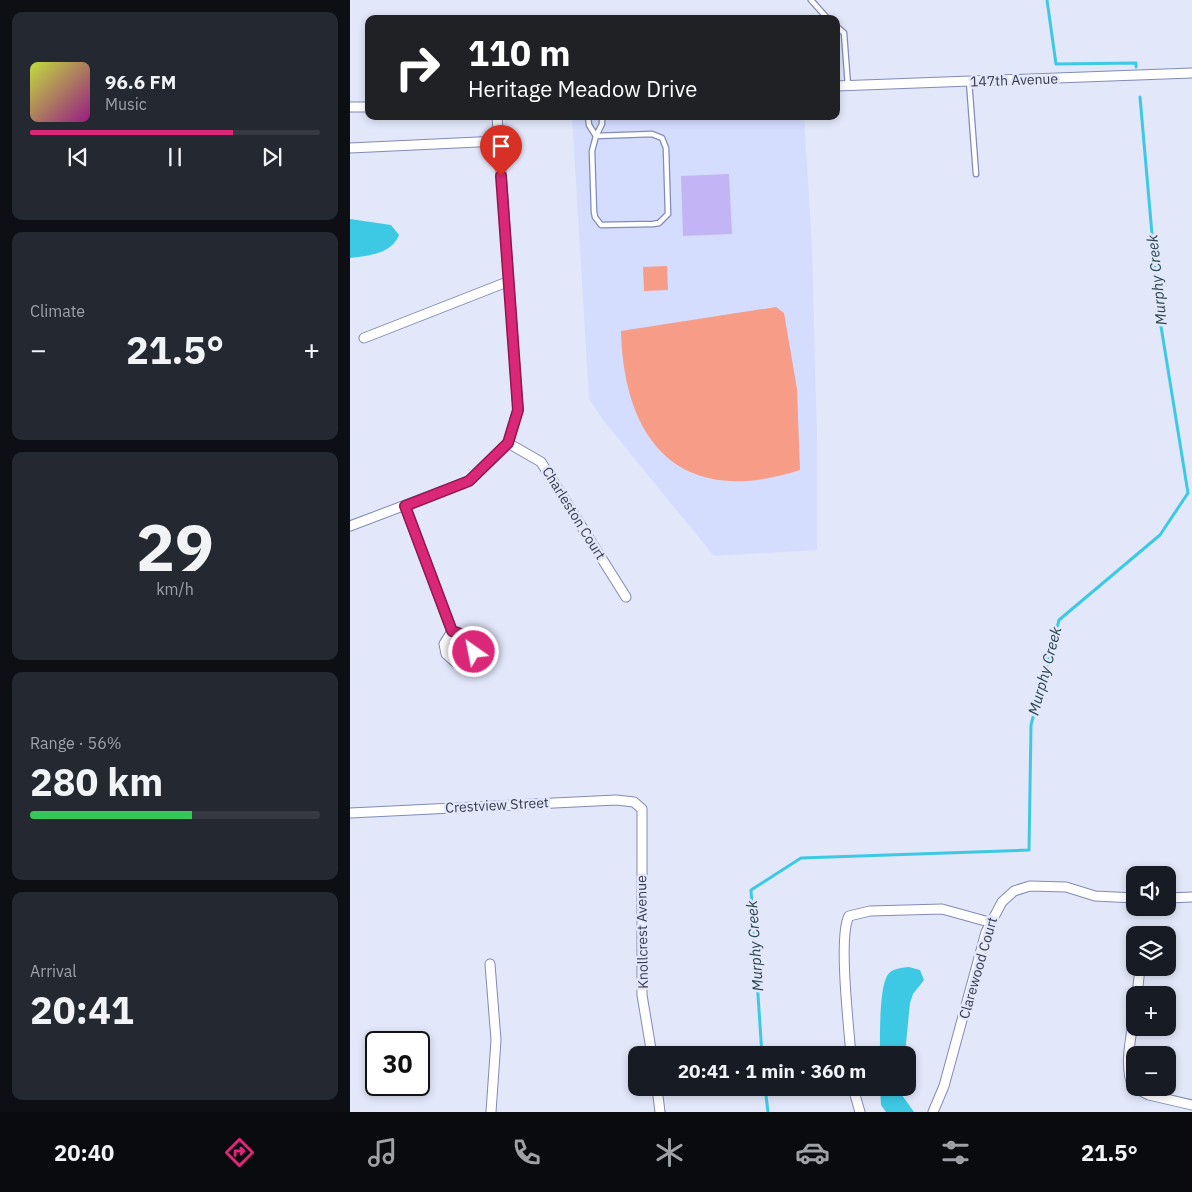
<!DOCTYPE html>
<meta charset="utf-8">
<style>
body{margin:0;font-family:"IBM Plex Sans",sans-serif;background:#242831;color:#f1f3f6;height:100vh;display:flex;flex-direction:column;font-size:19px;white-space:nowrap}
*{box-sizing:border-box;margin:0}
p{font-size:16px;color:#9ea1a6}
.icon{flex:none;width:28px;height:28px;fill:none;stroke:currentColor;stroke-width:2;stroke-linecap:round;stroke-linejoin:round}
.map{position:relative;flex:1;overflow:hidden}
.panel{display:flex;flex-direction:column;gap:12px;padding:12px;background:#0d0f14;width:350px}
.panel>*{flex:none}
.top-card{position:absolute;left:15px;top:15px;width:475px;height:105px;border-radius:10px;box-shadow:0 2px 8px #0003;background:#202124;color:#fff;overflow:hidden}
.fabs{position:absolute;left:776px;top:866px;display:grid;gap:10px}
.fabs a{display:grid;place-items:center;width:50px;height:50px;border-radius:10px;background:#171b24;box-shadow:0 2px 8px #0003;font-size:25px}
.speed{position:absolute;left:15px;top:1031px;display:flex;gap:10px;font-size:25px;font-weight:700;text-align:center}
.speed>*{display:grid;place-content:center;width:65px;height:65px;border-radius:50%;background:#171b24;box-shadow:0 2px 8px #0003;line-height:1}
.speed .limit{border:2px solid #111;border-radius:8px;background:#fff;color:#111}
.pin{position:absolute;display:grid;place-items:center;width:42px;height:42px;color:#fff;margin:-51px -21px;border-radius:50% 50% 50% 0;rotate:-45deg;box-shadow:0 0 5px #0007}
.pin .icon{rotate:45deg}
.me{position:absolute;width:55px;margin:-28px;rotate:327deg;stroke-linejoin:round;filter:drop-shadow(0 0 4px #0008)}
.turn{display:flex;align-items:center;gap:18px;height:105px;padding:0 20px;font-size:22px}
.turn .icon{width:65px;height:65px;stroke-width:2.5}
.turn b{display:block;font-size:35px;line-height:42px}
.big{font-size:38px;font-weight:700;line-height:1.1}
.panel .widget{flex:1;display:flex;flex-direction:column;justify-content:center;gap:8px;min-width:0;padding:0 18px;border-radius:10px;background:#242831}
.panel .dial{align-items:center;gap:0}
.dial b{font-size:65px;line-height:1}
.song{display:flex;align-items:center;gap:15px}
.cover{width:60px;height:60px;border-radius:8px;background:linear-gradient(135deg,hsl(70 70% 55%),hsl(310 70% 35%))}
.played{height:5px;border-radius:2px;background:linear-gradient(90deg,#db2777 70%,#363941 70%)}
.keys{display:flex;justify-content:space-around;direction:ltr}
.heat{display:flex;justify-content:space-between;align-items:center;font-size:28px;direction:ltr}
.charge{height:8px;border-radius:4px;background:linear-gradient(90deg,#34c759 56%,#363941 0)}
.trip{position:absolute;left:278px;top:1046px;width:288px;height:50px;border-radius:10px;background:#171b24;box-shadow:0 2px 8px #0003;font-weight:700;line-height:50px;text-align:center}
.tab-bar{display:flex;height:80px;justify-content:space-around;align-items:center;background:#090b0e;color:#9ea1a6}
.tab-bar .icon{width:35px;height:35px}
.tab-bar .active{color:#db2777}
.tab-bar b{font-size:22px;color:#f1f3f6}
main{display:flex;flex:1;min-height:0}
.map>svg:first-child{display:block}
.built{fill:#d5ddfe}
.green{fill:#f79c87}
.water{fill:#3dc9e4}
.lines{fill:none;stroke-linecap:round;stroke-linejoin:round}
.stream{stroke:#3dc9e4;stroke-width:3}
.building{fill:#c2b4f5}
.lane-casing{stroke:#818bb6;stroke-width:7}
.street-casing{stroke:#818bb6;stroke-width:11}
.lane{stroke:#fff;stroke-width:4.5}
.street{stroke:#fff;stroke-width:9}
.route-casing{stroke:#8e194d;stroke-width:12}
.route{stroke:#db2777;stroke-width:9}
.labels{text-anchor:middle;stroke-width:5;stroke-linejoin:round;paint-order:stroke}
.street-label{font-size:14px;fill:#363a4d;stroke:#e2e7fa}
.water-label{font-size:15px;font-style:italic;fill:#28444b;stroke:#e2e7fa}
</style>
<main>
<section class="panel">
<div class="widget">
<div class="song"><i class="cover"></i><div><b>96.6 FM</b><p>Music</p></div></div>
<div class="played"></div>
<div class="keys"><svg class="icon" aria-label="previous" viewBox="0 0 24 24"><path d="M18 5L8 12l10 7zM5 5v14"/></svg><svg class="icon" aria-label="pause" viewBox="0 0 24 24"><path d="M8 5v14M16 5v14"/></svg><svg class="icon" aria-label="next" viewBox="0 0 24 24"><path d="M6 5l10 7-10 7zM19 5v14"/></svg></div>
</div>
<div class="widget"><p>Climate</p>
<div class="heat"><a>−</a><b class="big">21.5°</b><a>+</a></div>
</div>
<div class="widget dial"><b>29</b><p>km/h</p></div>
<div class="widget"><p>Range · 56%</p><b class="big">280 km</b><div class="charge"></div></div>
<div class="widget"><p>Arrival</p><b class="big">20:41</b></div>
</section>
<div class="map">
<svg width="842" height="1112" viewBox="0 0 842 1112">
<rect width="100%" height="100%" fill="#e2e7fa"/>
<path class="built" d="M 222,116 L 454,116 L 462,247 L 467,437 L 467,550 L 364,556 L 253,420 L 239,399 Z"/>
<g class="green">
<path d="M 317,266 L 318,290 L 294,291 L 293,267 Z"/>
<path d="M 426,307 L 434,313 L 447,389 L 450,470 C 333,508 274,446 271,331 Z"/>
</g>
<g class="water">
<path d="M 0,219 L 41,225 L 49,235 C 42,254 17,256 0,258 Z"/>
<path d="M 559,967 L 570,970 L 574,980 L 563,994 L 560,1003 L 555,1054 L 530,1055 C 530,1036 529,991 537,976 C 542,968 551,968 559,967 Z"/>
<path d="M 530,1088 L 547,1088 L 564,1112 L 536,1112 L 531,1105 Z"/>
</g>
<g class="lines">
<g class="stream">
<path d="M 697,0 L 706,64 L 786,63 L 786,67"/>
<path d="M 412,1055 L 401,890 L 451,858 L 679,850 L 681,725 L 709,620 L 810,535 L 838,493 L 809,314 L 790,97"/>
<path d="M 415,1088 L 418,1112"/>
</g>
</g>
<path class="building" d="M 379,174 L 382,234 L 333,236 L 331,176 Z"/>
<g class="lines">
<g class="lane-casing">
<g id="lane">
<path d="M 461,0 L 478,19"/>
<path d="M 486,26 L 494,33 L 498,86"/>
<path d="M 619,81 L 626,174"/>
<path d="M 238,116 L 239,125 L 246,136 L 252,124 L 252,116"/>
<path d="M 302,134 L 312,138 L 316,148 L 318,214 L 309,223 L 303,224 L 251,225 L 245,217 L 244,212 L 242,151 L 246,136 Z"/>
</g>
</g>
<g class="street-casing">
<g id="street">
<path d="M 486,86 L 842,73"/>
<path d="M 0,107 L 19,107"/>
<path d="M 0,148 L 149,141"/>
<path d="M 14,338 L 157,282"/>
<path d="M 158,443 L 191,462 L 276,597"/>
<path d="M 55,506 L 102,631 L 119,637 C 127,651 122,661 106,663 L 96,654 L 94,644 L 102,631"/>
<path d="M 0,526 L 119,481 L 158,443 L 168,410 L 147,116"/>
<path d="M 0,813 L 266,800 L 284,802 L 292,809 L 292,995 L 302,1055"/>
<path d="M 818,898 L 842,897"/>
<path d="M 140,964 L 146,1040 L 141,1112"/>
<path d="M 787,995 L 790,968"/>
<path d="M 785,1011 C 782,1034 773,1065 783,1087 L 799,1095 L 842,1105"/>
<path d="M 501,1055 C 499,1028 488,936 499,916 L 520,911 L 592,909 L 639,922"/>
<path d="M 307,1088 L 310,1112"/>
<path d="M 503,1088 L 510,1112"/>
<path d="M 583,1112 L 594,1086 L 636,932 L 652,902 L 664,891 L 680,886 L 716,887 L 745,896 L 785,898"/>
</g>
</g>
<use href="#lane" class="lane"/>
<use href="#street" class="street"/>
</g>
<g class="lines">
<g class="route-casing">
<path id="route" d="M 124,652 L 119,637 L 102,631 L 55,506 L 119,481 L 158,443 L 168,410 L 151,176"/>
</g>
<use href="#route" class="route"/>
</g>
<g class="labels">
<g class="street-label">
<text transform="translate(664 80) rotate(-2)" y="5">147th Avenue</text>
<text transform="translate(224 513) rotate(58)" y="5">Charleston Court</text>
<text transform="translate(147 805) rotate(-3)" y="5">Crestview Street</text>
<text transform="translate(292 932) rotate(-91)" y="5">Knollcrest Avenue</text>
<text transform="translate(628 968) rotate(-74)" y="5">Clarewood Court</text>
</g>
<g class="water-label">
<text transform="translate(807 280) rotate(-96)" y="5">Murphy Creek</text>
<text transform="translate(695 671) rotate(-75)" y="5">Murphy Creek</text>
<text transform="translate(405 946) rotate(-94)" y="5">Murphy Creek</text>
</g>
</g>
</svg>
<div class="fabs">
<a><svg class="icon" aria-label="sound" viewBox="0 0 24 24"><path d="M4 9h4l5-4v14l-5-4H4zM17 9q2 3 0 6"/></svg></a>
<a><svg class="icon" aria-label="layers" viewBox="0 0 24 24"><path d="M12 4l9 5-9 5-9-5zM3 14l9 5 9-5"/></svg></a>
<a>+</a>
<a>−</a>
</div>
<div class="speed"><div class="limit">30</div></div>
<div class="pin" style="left:151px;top:176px;background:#d93025"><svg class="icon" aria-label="arrive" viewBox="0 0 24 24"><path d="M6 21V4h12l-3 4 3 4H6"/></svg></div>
<svg class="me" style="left:124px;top:652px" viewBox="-20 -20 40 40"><circle r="17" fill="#db2777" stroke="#fff" stroke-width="3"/><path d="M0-11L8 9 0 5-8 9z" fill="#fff"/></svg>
<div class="trip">20:41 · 1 min · 360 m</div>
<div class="top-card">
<div class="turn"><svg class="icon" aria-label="right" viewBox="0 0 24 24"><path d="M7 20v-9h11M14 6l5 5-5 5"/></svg><div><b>110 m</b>Heritage Meadow Drive</div></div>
</div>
</div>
</main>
<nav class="tab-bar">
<b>20:40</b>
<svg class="icon active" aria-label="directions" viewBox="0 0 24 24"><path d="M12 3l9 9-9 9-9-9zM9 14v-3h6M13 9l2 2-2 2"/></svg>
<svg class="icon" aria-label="music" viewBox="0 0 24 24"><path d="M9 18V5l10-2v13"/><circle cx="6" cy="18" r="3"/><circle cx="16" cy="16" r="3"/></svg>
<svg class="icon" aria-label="phone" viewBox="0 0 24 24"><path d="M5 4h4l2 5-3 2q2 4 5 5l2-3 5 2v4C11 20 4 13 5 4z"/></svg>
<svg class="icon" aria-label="climate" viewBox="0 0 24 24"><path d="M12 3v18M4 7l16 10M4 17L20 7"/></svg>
<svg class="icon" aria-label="car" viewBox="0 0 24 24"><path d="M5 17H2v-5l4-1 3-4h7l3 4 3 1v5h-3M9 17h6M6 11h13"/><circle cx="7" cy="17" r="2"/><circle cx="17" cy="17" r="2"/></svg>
<svg class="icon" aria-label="filters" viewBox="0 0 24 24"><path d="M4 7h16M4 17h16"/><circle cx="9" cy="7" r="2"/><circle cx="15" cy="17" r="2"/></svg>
<b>21.5°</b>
</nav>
